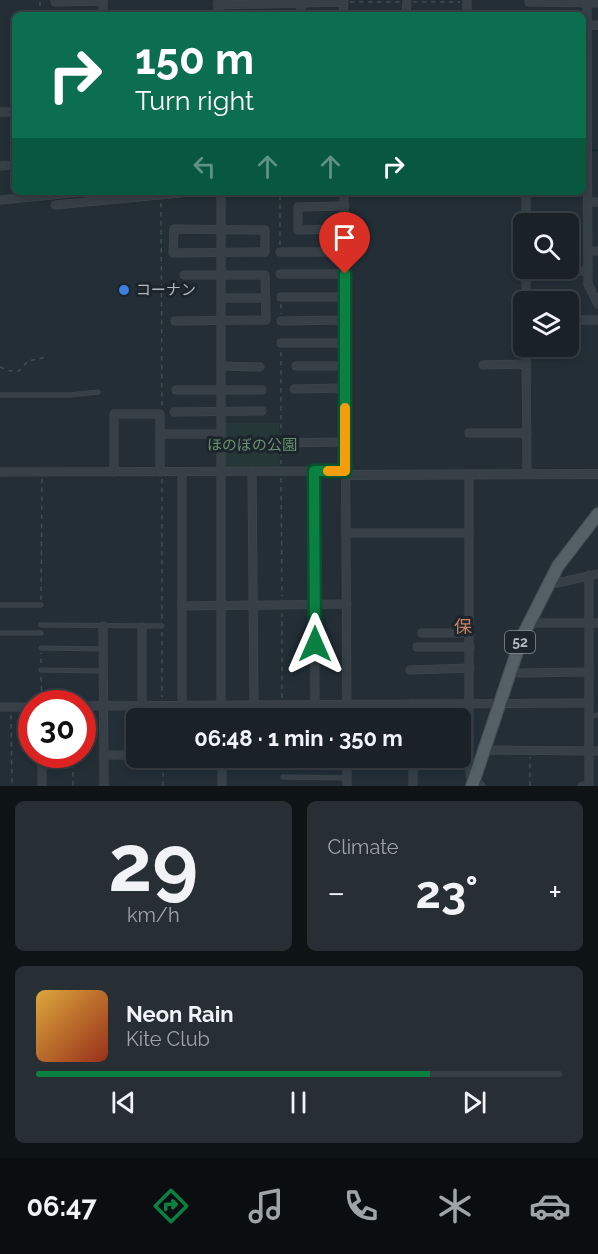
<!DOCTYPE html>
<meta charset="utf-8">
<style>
body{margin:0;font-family:Raleway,"Noto Sans JP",sans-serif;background:#272f34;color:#f1f3f6;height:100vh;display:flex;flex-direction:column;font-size:22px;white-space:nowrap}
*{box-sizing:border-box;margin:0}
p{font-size:20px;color:#9fa4a8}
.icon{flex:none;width:33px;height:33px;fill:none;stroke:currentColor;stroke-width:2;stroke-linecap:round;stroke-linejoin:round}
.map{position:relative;height:786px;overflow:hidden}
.panel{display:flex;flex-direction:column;gap:15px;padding:15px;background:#0e1316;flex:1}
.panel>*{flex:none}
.top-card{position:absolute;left:12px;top:12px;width:574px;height:183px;border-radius:9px;box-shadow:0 3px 9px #0003,0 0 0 2px #383f45;background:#0b6e4f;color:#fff;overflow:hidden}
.controls{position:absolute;left:513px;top:213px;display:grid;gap:12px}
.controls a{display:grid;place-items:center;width:66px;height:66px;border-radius:9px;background:#1a2228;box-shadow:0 3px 9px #0003,0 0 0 2px #383f45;font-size:30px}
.speed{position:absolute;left:18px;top:690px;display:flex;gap:12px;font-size:30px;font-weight:700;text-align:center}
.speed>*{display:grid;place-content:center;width:78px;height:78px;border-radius:50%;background:#1a2228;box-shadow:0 3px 9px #0003,0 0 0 2px #383f45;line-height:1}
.speed .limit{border:9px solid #d22;background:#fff;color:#111}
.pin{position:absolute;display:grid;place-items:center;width:51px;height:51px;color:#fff;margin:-62px -26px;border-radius:50% 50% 50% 0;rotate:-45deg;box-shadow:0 0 6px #0007}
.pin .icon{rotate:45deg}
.me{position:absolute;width:66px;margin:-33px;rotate:0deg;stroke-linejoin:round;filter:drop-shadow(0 0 4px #0008)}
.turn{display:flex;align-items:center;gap:21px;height:126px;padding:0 24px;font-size:27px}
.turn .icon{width:78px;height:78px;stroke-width:2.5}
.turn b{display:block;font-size:42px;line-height:51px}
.lanes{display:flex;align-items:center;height:57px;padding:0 24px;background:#0003;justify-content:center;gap:30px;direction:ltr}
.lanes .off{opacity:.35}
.big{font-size:45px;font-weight:700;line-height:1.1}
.panel .card{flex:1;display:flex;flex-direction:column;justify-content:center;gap:9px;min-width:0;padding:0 21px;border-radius:9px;background:#272f34}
.panel .dial{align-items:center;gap:0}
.dial b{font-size:78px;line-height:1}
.song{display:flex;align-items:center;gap:18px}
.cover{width:72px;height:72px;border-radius:9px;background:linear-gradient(135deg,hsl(40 70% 55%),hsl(10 70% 35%))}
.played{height:6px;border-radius:3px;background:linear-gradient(90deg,#0b8043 75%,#383f45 75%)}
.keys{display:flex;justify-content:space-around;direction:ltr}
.heat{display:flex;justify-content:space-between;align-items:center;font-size:33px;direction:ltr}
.panel .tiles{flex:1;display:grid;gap:15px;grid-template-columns:1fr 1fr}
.card:last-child{grid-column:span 2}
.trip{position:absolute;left:126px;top:708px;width:345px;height:60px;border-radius:9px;background:#1a2228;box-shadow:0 3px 9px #0003,0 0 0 2px #383f45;font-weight:700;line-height:60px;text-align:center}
.dock{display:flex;height:96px;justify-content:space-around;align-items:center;background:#0a0e10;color:#9fa4a8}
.dock .icon{width:42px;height:42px}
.dock .current{color:#0b8043}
.dock b{font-size:27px;color:#f1f3f6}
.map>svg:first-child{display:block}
.green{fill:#253736}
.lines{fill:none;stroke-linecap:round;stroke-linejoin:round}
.stream{stroke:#182732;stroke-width:2}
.service-casing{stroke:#404950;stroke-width:5}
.minor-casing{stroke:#404950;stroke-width:9}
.tertiary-casing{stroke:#404950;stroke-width:10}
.primary-casing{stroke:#404950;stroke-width:14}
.path{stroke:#3e4f4e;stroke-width:1.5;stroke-dasharray:4.5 4.5;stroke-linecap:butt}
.service{stroke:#364046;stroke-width:4}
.minor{stroke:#364046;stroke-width:8}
.tertiary{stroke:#364046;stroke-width:9}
.primary{stroke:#545f66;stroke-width:12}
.route-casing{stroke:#07532c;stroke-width:15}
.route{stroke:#0b8043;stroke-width:10}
.slow{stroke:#f59e0b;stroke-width:10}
.shop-dot{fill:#3f7fe0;stroke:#1c252b;stroke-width:2}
.labels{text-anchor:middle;stroke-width:6;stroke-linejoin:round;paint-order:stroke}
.shield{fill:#1c252b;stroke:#848e95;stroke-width:1.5}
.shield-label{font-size:14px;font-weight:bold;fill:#b1bbc3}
.poi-label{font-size:15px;fill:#b1bbc3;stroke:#1c252b;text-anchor:start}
.park-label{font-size:15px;fill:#6b916e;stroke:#1c252b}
.quarter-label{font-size:18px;fill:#c68268;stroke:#1c252b}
</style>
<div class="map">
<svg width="598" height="786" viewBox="0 0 598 786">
<rect width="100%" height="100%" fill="#232e36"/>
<path class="green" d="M 224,423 L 279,423 L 280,468 L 226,468 L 224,465 Z"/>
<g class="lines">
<path class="stream" d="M 584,151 L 598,150"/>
<g class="service-casing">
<g id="service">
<path d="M 0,395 L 70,395 L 98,392"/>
<path d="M 0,605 L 41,605"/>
<path d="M 41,625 L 162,626"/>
<path d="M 0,633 L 41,633"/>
<path d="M 41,648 L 103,649"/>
<path d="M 41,670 L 103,671"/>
<path d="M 590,716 L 598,715"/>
<path d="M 222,764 L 263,764"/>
<path d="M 283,764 L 346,764"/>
<path d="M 283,777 L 346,778"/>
</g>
</g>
<g class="minor-casing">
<g id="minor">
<path d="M 55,0 L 55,2 L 103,1"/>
<path d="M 103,0 L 103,15"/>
<path d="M 343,0 L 344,15"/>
<path d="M 467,0 L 467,15"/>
<path d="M 587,0 L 588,284 L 598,304"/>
<path d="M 218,1 L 218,15"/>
<path d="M 529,2 L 598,3"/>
<path d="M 218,5 L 344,2"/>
<path d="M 301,15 L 301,3"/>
<path d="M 406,15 L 407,2"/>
<path d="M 584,26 L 598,25"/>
<path d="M 0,112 L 15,112"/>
<path d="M 0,166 L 15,165"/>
<path d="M 221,192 L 221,718"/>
<path d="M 344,192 L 347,718"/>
<path d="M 526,192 L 526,224"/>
<path d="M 0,200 L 82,192"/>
<path d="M 588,202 L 598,202"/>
<path d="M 55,205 L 191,192"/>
<path d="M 345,206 L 298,207 L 298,230 L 345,229"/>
<path d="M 174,229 L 265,230 L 265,252 L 173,253 Z"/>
<path d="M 588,251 L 598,251"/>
<path d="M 280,252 L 344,252"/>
<path d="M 526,268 L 526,300"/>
<path d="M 555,271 L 588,271"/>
<path d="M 280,274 L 344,274"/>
<path d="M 526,296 L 564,297"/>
<path d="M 281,297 L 344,297"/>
<path d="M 222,298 L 266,298"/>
<path d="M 568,320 L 598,320"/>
<path d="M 175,321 L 266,320 L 265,275 L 184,275"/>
<path d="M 281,321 L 345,320"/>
<path d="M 281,343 L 345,343"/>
<path d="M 526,346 L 527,474"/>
<path d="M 483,365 L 526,364"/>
<path d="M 221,366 L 260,367"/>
<path d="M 296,366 L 345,366"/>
<path d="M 294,389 L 345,388"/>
<path d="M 176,390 L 262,390"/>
<path d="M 174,412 L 262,411"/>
<path d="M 469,433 L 527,433"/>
<path d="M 160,434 L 221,434"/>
<path d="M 281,443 L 344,442"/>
<path d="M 252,471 L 254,704"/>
<path d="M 314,471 L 315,704"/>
<path d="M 0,472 L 345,471"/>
<path d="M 114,472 L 114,414 L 160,414 L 160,472"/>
<path d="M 469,474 L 469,767 L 471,778 L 481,786"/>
<path d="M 346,533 L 469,533"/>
<path d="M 549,582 L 557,583 L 598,574"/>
<path d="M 182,606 L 347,604"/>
<path d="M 528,623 L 598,623"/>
<path d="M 103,626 L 104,786"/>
<path d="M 142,627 L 142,705"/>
<path d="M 422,633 L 470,633"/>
<path d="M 417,647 L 470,647"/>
<path d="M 510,669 L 519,673 L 589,672"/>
<path d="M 410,670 L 470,668"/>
<path d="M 412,704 L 412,718"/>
<path d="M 182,705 L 182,472"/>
<path d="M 82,706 L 589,703"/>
<path d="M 0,707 L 32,707"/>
<path d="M 484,750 L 598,751"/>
<path d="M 42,754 L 42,786"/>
<path d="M 104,755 L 136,755"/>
<path d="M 222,758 L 222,786"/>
<path d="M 347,758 L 347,786"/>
<path d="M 413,758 L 413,786"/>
<path d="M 582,786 L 589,786 L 589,575"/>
</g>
</g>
<g class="tertiary-casing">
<path id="tertiary" d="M 346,475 L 598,474"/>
</g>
<g class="primary-casing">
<path id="primary" d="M 472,786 L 522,637 L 558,566 L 598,514"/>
</g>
<g class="path">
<path d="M 350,2 L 400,2"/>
<path d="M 413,2 L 460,2"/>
<path d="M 40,15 L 40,0"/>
<path d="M 161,203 L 162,408"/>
<path d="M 280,245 L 280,192"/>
<path d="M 281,304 L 281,314"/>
<path d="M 281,352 L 281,434"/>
<path d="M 0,367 L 10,371 L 19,371 L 28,361 L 46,357"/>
<path d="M 281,451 L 281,464"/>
<path d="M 281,478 L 282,596"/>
<path d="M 162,479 L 162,622"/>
<path d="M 41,600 L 42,479"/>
<path d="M 162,632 L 162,697"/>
<path d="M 41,663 L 41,653"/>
<path d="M 41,677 L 42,704"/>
<path d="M 282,698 L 282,613"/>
<path d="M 282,712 L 282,718"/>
<path d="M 11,715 L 12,786"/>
<path d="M 73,754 L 73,786"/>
<path d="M 163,786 L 163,758"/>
<path d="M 530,786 L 530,757"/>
</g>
<use href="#service" class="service"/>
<use href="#minor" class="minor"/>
<use href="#tertiary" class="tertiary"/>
<use href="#primary" class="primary"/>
</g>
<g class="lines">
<g class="route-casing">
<path id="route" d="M 315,644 L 314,471 L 345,471 L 345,274"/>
</g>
<use href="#route" class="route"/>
<path class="slow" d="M 328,471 L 345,471 L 345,408"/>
</g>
<circle class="shop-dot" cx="124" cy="290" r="6"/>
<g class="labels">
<rect class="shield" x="505" y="631" width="30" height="22" rx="4.5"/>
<g class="shield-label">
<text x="520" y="647">52</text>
</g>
<g class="poi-label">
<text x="136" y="295">コーナン</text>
</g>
<g class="park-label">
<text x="252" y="450">ほのぼの公園</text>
</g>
<g class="quarter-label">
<text x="463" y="633">保</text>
</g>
</g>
</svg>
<div class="controls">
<a><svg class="icon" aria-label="search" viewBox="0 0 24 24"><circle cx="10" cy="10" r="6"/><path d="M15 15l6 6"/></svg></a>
<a><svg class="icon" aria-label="layers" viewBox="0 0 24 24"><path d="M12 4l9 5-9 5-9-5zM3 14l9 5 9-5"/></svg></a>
</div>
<div class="speed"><div class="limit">30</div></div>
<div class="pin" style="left:345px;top:274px;background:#d93025"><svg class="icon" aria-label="arrive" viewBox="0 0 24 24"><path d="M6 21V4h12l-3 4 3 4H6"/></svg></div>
<svg class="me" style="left:315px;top:644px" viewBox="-20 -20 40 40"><path d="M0-17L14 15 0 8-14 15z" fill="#0b8043" stroke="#fff" stroke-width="4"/></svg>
<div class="trip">06:48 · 1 min · 350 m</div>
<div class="top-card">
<div class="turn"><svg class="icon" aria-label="right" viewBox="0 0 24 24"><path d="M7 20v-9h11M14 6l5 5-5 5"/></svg><div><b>150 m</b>Turn right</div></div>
<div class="lanes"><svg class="icon off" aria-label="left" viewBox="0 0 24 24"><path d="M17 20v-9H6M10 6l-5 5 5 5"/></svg><svg class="icon off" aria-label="ahead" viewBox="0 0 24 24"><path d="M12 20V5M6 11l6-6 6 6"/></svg><svg class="icon off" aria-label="ahead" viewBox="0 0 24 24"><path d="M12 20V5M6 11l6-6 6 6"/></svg><svg class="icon" aria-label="right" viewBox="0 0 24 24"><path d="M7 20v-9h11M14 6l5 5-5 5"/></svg></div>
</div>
</div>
<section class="panel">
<div class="tiles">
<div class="card dial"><b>29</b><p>km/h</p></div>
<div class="card"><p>Climate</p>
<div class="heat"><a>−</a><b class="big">23°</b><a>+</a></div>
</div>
<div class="card">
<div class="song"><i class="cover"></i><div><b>Neon Rain</b><p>Kite Club</p></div></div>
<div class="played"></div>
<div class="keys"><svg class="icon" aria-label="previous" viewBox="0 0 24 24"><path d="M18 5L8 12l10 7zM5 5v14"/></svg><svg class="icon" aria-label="pause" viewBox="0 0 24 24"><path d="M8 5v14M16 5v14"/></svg><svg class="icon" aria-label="next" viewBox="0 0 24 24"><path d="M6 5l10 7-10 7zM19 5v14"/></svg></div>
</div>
</div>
</section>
<nav class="dock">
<b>06:47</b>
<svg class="icon current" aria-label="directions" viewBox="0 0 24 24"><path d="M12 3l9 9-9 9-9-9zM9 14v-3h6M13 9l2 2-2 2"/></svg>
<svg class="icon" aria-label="music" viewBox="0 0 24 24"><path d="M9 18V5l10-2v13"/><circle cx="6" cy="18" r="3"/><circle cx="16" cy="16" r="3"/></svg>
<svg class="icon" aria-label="phone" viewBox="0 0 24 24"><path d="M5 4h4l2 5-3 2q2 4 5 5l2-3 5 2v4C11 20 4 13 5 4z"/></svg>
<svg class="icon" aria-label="climate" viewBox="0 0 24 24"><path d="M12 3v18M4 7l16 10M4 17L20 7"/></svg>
<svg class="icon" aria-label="car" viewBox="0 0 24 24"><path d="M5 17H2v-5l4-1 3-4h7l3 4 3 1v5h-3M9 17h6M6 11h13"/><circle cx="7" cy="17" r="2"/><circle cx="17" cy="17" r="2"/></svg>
</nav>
